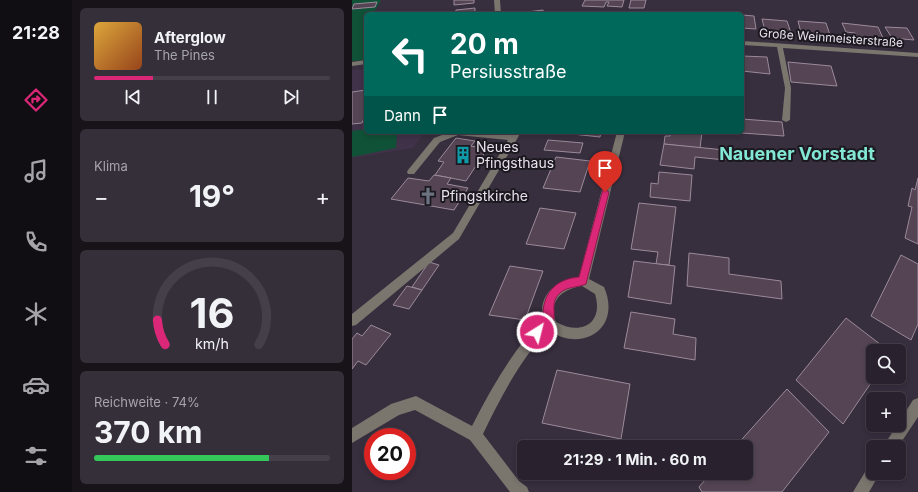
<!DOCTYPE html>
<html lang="de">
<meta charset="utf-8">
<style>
body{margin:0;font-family:Inter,sans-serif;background:#352f3a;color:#f1f3f6;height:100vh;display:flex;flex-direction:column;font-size:15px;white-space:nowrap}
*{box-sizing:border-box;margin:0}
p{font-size:13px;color:#a5a4aa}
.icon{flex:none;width:22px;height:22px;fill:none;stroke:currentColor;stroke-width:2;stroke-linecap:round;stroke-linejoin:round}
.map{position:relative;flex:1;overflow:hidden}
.side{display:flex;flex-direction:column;gap:8px;padding:8px;background:#171319;width:280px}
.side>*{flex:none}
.guide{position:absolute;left:12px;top:12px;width:380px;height:122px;border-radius:6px;box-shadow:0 2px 6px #0003,0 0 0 1px #453f4a;background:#00695c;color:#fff;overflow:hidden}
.buttons{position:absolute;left:514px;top:344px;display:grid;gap:8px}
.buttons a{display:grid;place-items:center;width:40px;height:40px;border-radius:6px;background:#29222e;box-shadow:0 2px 6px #0003,0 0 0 1px #453f4a;font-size:20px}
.speed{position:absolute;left:12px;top:428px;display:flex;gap:8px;font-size:20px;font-weight:700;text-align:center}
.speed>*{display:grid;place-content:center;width:52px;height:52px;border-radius:50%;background:#29222e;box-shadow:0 2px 6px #0003,0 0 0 1px #453f4a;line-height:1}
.speed .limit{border:6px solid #d22;background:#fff;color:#111}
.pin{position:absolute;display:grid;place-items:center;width:34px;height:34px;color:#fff;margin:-41px -17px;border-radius:50% 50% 50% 0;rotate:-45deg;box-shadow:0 0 4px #0007}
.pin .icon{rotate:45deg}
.me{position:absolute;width:44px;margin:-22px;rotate:36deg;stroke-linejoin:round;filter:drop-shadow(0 0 3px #0008)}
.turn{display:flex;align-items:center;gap:14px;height:84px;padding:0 20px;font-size:18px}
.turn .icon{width:52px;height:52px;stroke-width:2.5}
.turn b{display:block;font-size:28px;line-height:34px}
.then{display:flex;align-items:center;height:38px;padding:0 20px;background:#0003;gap:8px;font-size:15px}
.big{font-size:30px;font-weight:700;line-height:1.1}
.side .card{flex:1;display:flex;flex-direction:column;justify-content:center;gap:6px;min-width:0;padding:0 14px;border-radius:6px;background:#352f3a}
.side .dial{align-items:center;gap:0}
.dial svg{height:104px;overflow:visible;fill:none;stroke:#453f4a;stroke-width:7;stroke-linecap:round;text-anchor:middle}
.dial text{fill:#f1f3f6;stroke:none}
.song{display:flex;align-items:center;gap:12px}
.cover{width:48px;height:48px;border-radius:6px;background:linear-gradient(135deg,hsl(40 70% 55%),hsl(20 70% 35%))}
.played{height:4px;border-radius:2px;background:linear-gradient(90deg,#db2777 25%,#453f4a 25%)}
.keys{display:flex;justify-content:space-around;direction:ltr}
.heat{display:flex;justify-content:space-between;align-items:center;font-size:22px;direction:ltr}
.charge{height:6px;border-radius:3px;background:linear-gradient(90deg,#34c759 74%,#453f4a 0)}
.trip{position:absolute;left:165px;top:440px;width:236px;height:40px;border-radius:6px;background:#29222e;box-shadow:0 2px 6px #0003,0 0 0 1px #453f4a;font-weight:700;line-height:40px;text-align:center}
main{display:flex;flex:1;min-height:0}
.tab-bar{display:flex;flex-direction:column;width:72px;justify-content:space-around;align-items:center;background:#100e12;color:#a5a4aa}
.tab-bar .icon{width:28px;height:28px}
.tab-bar .active{color:#db2777}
.tab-bar b{font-size:18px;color:#f1f3f6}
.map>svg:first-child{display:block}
.built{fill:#3f3249}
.green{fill:#105237}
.building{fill:#554554;stroke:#9b8a9a}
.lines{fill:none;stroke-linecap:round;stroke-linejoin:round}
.minor{fill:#7a756d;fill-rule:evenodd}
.route{fill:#db2777;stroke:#8e194d}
.labels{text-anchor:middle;stroke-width:4;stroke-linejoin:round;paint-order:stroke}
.far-street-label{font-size:12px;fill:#e8e2ed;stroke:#1c181f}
.poi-label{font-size:14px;fill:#e8e2ed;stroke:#1c181f;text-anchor:start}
.district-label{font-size:18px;font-weight:bold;fill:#82e7d4;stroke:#1c181f}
</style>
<main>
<nav class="tab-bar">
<b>21:28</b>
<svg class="icon active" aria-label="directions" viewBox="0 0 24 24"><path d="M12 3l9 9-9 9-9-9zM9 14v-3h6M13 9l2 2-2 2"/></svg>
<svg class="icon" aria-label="music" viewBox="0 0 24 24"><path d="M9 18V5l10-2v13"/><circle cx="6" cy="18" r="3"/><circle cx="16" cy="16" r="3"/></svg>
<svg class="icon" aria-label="phone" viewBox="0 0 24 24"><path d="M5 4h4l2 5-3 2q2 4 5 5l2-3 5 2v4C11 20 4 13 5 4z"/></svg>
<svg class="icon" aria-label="climate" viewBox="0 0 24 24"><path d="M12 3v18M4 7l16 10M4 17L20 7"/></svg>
<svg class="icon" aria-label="car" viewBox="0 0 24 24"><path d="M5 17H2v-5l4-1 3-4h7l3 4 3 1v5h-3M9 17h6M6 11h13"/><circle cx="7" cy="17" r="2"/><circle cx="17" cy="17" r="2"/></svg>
<svg class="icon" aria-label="filters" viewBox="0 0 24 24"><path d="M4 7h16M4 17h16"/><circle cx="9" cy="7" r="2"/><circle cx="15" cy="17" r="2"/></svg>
</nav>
<section class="side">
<div class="card">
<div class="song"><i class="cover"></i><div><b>Afterglow</b><p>The Pines</p></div></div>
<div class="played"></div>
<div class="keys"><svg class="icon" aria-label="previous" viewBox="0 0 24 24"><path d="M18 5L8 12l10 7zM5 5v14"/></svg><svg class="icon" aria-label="pause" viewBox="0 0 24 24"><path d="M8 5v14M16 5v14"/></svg><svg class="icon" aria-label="next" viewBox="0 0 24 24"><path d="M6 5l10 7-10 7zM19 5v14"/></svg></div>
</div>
<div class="card"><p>Klima</p>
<div class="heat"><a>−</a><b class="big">19°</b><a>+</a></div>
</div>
<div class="card dial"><svg viewBox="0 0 100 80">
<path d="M14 69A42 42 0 1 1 86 69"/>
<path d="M14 69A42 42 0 0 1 8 50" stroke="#db2777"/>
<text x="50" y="56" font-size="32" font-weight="700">16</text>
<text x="50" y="72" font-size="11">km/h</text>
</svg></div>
<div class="card"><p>Reichweite · 74%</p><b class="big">370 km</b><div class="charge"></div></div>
</section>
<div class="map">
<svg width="566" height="492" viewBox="0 0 566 492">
<rect width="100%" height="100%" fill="#372e3e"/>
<path class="built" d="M 14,69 L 14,132 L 73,132 L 61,148 L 0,158 L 0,70 Z"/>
<g class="green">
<path d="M 0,0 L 29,0 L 21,14 L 14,14 L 14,60 L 0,61 Z"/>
<path d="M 14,129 L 14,132 L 45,132 L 44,148 L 0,157 L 0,131 Z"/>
</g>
<g class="building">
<path d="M 102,0 L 122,0 L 122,3 L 102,5 Z"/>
<path d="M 233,0 L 272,0 L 270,7 L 255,6 L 257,2 L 254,2 L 252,7 L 230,6 Z"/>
<path d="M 279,0 L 294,0 L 292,8 L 277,8 Z"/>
<path d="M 25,2 L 23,7 L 0,9 L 2,4 Z"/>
<path d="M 123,8 L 123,14 L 103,14 L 104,10 Z"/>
<path d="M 191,10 L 192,14 L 167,13 Z"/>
<path d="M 390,15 L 402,16 L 404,29 L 390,28 Z"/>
<path d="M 410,19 L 435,21 L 439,33 L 413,31 Z"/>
<path d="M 446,21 L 474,23 L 478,35 L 449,33 Z"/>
<path d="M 490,23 L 526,27 L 531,38 L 504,36 L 503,33 L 494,32 Z"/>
<path d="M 533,27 L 555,28 L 562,40 L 540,38 Z"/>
<path d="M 390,56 L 415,57 L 418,74 L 390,71 Z"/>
<path d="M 436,62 L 479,66 L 485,86 L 439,82 Z"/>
<path d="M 14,90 L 14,113 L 10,123 L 0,124 L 0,92 Z"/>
<path d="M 390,119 L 430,122 L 432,136 L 390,133 Z"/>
<path d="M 202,132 L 249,132 L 248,137 Z"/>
<path d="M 319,132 L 350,132 L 348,148 L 312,144 L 313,136 L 318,136 Z"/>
<path d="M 104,138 L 123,141 L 119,146 L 135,149 L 114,181 L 83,175 L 92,162 L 86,161 Z"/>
<path d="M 196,140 L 231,143 L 228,153 L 192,150 Z"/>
<path d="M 312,144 L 373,150 L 373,160 L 343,157 L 342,169 L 308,165 Z"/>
<path d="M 204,157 L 238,161 L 228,192 L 191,188 Z"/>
<path d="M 307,172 L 340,175 L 338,201 L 298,197 L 299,183 L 306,184 Z"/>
<path d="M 82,175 L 99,178 L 95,184 L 116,188 L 102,210 L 39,199 L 56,178 L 77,181 Z"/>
<path d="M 566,178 L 566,244 L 553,238 L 560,207 L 556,206 L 560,188 L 563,190 Z"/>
<path d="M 287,203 L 324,207 L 317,265 L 304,264 L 306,252 L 279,249 Z"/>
<path d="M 188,208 L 224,213 L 212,249 L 174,244 Z"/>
<path d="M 337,253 L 377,258 L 377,274 L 429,281 L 430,299 L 335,286 Z"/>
<path d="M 549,255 L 566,264 L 566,324 L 559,340 L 519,316 Z"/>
<path d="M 282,261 L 323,266 L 319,304 L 276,297 Z"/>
<path d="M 77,262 L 87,265 L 70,290 L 60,287 Z"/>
<path d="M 158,266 L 191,271 L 173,320 L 137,315 Z"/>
<path d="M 55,286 L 70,290 L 57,309 L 41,305 Z"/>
<path d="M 279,312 L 323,319 L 321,334 L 344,338 L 343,360 L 272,348 Z"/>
<path d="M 494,318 L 537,351 L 521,351 L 521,377 L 523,377 L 491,424 L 444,380 Z"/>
<path d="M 19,325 L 39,334 L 14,365 L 6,361 L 0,369 L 0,339 L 5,333 L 10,336 Z"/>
<path d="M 205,370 L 278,384 L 269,439 L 190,423 Z"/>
<path d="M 435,389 L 477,432 L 430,492 L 350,492 L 347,487 L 359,473 L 394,473 L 394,447 L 383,447 Z"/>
</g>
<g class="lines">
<g class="minor">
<path d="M 142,0 L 148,0 L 149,14 L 143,14 Z"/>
<path d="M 390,41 L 566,53 L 566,57 L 431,48 L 439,88 L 438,120 L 434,122 L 430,120 L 433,88 L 425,47 L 390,45 Z"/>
<path d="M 14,60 L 14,64 L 0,66 L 0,62 Z"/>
<path d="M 98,132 L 130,132 L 159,135 L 161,132 L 169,132 L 107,239 L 4,325 L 0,326 L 0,314 L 101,233 L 156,140 L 106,135 L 88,142 L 62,174 L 56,174 L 55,172 L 56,170 L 82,138 Z"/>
<path d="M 265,132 L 273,132 L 237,279 L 252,287 C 270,328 231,354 196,330 C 168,360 149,397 131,434 L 167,481 L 175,487 L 177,492 L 158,492 L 118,440 L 63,410 L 47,415 L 0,443 L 0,428 L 39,404 L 64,396 L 120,426 C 140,387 161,350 191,318 C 186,294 205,280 227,277 ZM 230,286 L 243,294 C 252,324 229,336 204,322 C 196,301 210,289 230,286 Z"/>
<path d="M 566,398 L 566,417 L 546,447 L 531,447 L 545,425 L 547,425 L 547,422 L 561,400 Z"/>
<path d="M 521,465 L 521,473 L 528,473 L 517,492 L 501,492 L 516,467 Z"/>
</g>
</g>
<path class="route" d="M 251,189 L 253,189 L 257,192 L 234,284 C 225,288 216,286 208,293 C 199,301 203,310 202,320 C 201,326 190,335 185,337 L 181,336 L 179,332 L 191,318 C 190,294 203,279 227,277 Z"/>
<defs>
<g id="building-bare" transform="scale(1.38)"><path d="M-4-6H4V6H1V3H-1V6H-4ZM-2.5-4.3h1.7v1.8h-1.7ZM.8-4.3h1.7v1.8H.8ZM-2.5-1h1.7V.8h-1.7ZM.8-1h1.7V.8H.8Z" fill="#0f9aa8" stroke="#1c181f" stroke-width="2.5" paint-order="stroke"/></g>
<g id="church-bare" transform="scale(1.38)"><path d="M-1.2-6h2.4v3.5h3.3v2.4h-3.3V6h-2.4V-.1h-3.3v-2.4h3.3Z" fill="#6b7280" stroke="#1c181f" stroke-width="2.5" paint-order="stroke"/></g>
</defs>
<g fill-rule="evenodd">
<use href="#building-bare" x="111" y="155"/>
<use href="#church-bare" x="76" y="196"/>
</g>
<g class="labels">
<g class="far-street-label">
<text transform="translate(479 38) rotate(4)" y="4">Große Weinmeisterstraße</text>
</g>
<g class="poi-label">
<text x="124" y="152">Neues<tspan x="124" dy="16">Pfingsthaus</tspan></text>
<text x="89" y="201">Pfingstkirche</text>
</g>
<g class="district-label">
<text x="445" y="160">Nauener Vorstadt</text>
</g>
</g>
</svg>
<div class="buttons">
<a><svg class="icon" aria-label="search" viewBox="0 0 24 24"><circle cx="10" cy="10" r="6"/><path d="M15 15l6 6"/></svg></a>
<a>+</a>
<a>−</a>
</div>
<div class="speed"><div class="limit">20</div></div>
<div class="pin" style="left:253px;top:192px;background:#d93025"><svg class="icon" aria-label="arrive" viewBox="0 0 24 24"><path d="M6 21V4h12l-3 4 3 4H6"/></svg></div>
<svg class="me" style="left:185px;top:332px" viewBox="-20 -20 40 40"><circle r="17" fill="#db2777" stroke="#fff" stroke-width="3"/><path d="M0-11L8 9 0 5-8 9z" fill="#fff"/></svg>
<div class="trip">21:29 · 1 Min. · 60 m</div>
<div class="guide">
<div class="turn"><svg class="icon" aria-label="left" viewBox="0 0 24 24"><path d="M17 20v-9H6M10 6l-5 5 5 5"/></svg><div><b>20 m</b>Persiusstraße</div></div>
<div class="then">Dann<svg class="icon" aria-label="arrive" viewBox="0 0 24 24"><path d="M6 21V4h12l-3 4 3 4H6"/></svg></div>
</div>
</div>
</main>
